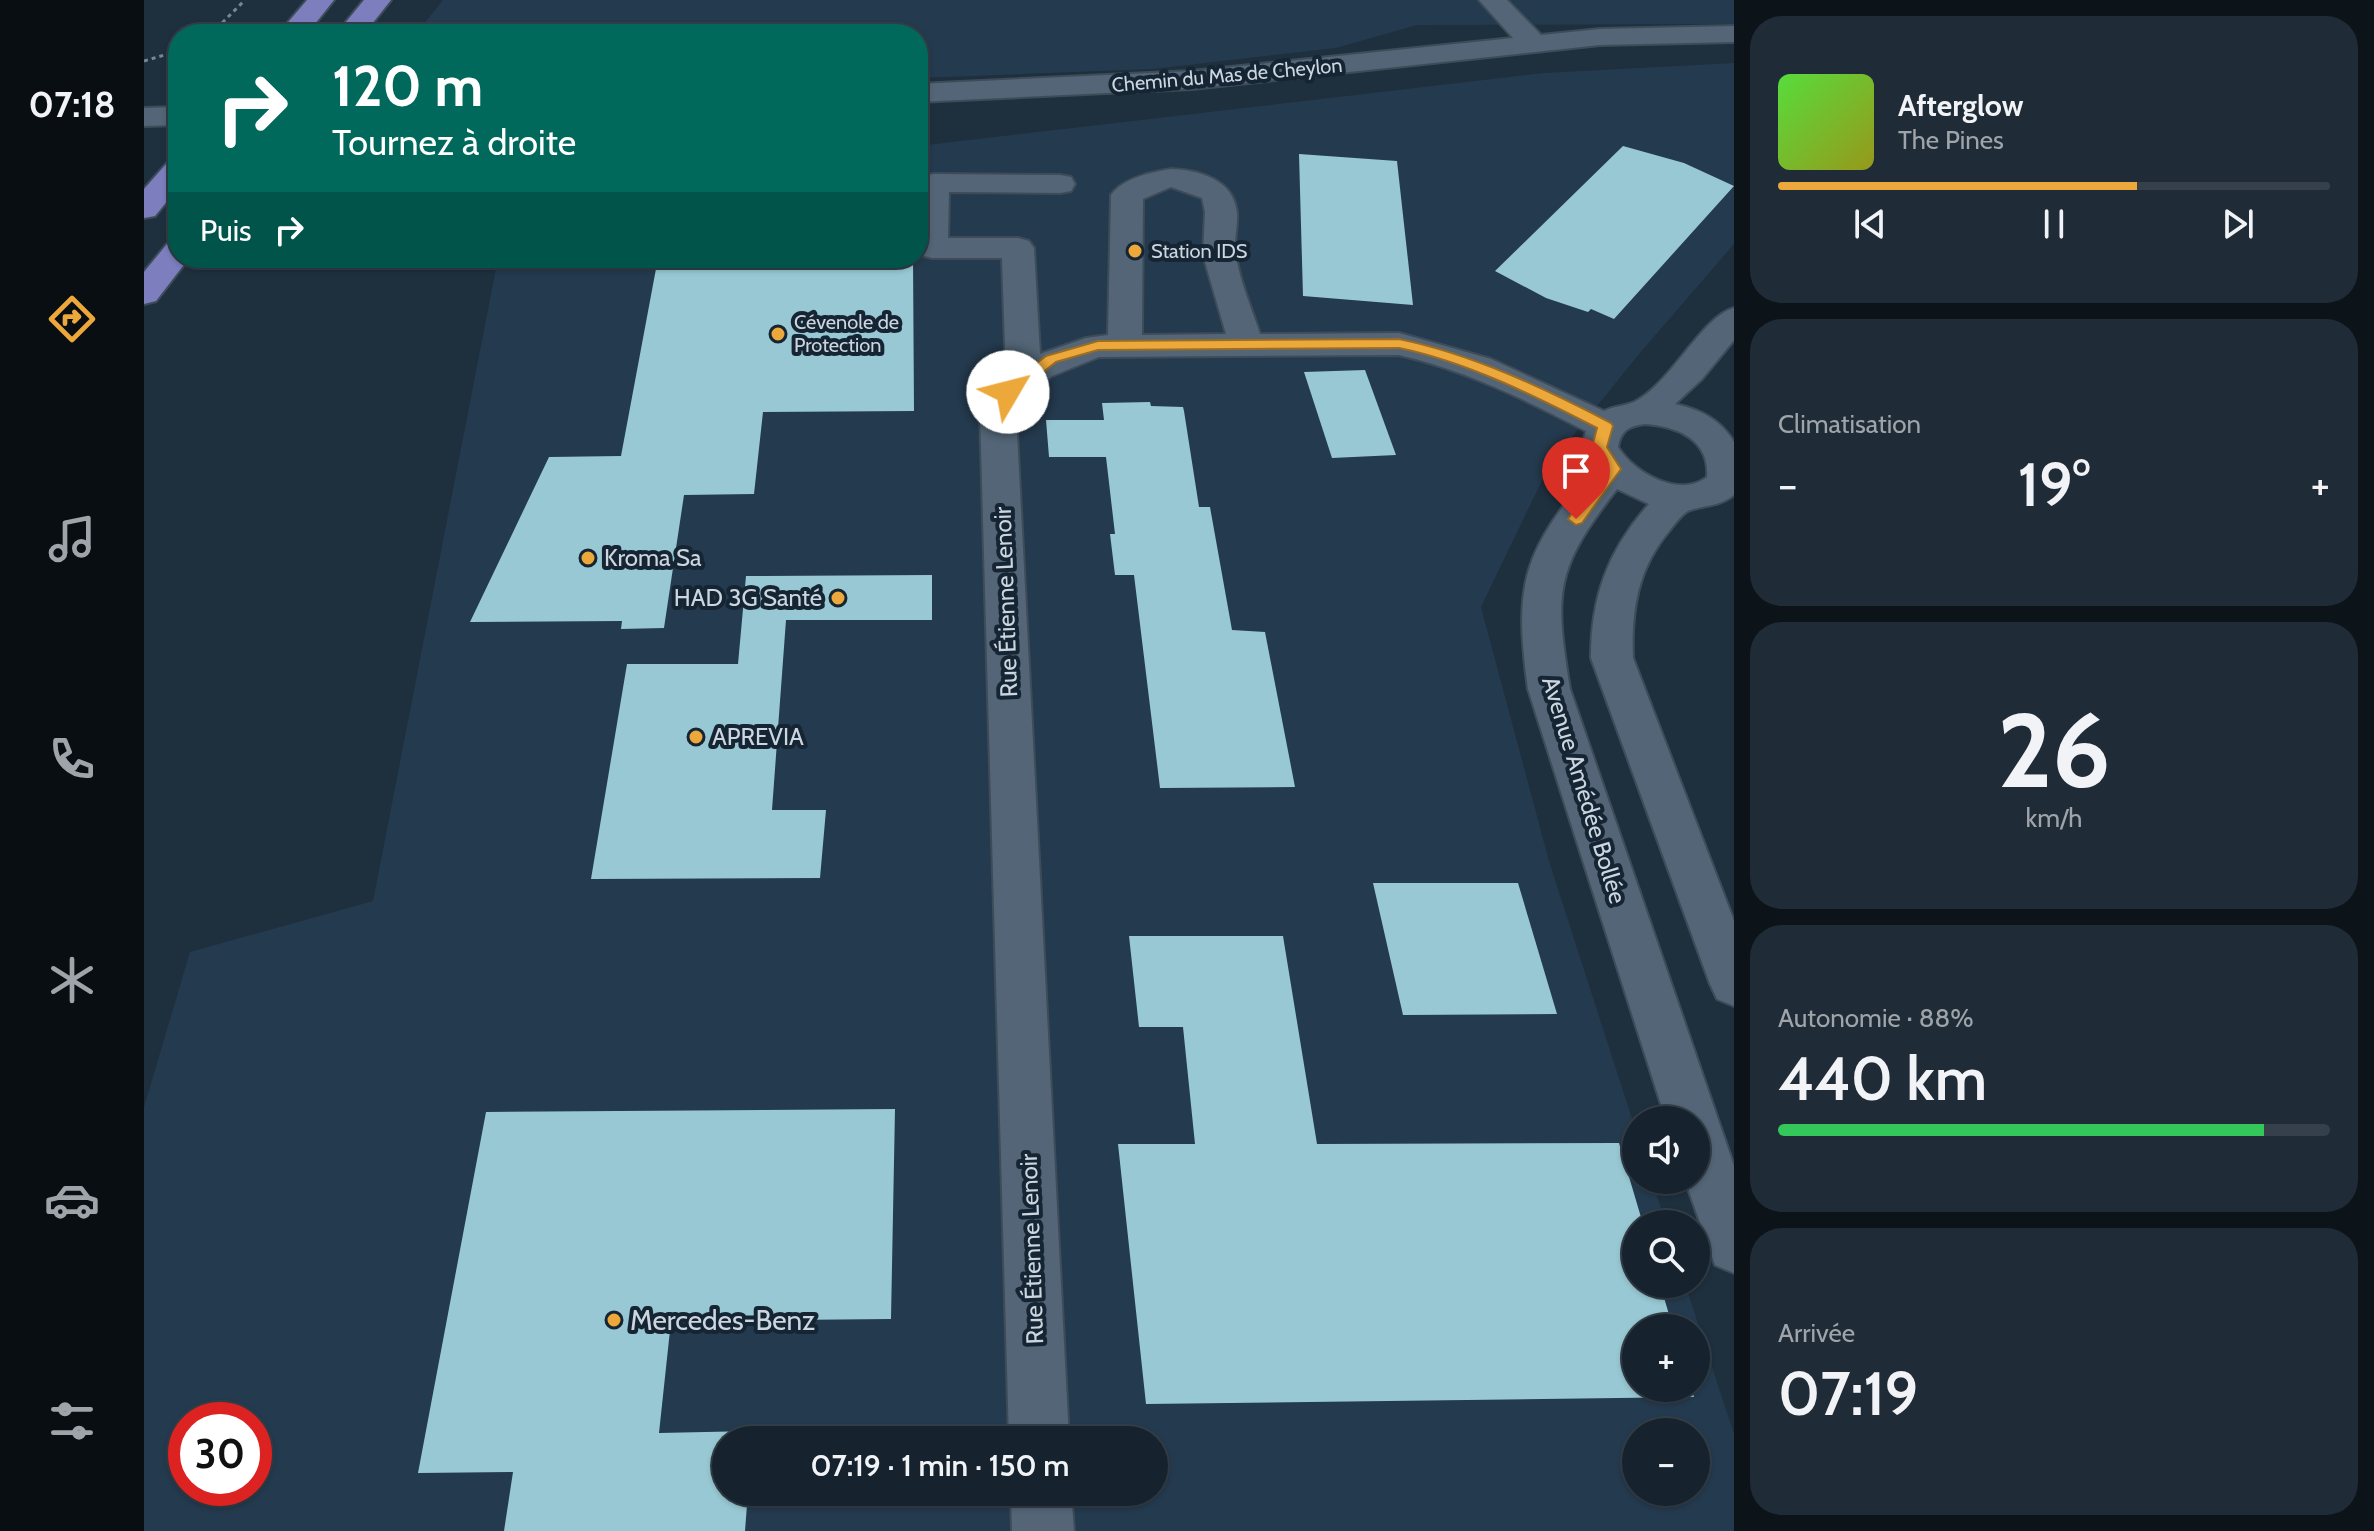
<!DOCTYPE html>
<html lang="fr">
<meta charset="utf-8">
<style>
body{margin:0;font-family:Cabin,sans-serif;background:#1f2b36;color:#f1f3f6;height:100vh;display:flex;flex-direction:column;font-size:30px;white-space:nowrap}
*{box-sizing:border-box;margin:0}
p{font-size:26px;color:#9ea4aa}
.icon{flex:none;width:44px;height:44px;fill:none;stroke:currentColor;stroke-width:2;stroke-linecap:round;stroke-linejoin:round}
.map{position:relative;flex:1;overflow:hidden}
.drawer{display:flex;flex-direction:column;gap:16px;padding:16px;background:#0c1319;width:640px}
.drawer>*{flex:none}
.guide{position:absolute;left:24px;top:24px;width:760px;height:244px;border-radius:32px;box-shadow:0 2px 6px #0004,0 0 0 2px #35404a;background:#00695c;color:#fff;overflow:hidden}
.controls{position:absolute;left:1478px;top:1106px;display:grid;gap:16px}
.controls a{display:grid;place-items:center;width:88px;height:88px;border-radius:50%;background:#16232e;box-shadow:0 2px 6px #0004,0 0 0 2px #35404a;font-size:40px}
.speed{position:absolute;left:24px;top:1402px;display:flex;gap:16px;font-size:40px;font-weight:700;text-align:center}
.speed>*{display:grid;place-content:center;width:104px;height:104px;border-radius:50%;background:#16232e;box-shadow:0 2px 6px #0004,0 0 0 2px #35404a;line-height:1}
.speed .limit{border:12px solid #d22;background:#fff;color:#111}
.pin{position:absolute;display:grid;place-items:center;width:68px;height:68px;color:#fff;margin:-82px -34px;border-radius:50% 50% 50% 0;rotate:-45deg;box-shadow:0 0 8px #0007}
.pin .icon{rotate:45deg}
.me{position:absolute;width:88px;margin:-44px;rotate:53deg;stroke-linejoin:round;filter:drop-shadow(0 0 6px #0008)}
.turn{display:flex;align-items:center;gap:28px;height:168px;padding:0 32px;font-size:36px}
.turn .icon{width:104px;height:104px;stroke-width:2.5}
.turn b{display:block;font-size:56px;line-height:68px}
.then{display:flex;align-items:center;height:76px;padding:0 32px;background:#0003;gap:16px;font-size:30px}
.big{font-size:60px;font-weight:600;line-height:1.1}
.drawer .card{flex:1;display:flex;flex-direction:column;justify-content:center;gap:12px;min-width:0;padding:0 28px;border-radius:32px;background:#1f2b36}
.drawer .dial{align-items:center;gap:0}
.dial b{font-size:104px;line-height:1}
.song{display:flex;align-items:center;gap:24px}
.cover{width:96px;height:96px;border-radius:12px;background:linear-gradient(135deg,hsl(110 70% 55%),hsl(60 70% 35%))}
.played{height:8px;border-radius:4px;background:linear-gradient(90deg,#eda83b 65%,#35404a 65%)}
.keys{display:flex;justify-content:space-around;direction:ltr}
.heat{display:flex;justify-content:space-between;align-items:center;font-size:44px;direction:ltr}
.charge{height:12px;border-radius:6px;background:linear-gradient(90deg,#34c759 88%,#35404a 0)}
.trip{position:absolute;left:568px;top:1426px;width:456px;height:80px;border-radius:40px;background:#16232e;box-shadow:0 2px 6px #0004,0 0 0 2px #35404a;font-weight:600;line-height:80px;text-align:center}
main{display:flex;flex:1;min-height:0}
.tab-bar{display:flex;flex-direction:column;width:144px;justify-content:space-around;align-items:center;background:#090e12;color:#9ea4aa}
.tab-bar .icon{width:56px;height:56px}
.tab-bar .selected{color:#eda83b}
.tab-bar b{font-size:36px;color:#f1f3f6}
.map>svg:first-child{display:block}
.built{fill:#243a4e;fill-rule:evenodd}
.building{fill:#98c8d3}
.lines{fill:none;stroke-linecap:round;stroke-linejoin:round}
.minor-casing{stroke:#3e4c59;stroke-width:4}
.highway-casing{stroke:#3e4c59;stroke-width:4}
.path{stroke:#798793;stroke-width:3;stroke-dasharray:4 4;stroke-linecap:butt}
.minor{fill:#536576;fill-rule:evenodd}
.highway{fill:#7c7ebe;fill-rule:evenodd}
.route{fill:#eda83b;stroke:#9a6d26;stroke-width:2}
.poi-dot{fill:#eda83b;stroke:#152533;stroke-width:3}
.labels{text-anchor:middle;stroke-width:8;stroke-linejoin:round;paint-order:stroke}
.far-street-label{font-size:20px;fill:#ccd6e0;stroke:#152533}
.far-poi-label{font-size:20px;fill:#ccd6e0;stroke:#152533;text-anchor:start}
.poi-label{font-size:24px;fill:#ccd6e0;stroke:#152533;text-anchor:start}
.street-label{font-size:24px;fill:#ccd6e0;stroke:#152533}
.near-poi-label{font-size:28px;fill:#ccd6e0;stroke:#152533;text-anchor:start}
</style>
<main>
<nav class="tab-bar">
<b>07:18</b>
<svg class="icon selected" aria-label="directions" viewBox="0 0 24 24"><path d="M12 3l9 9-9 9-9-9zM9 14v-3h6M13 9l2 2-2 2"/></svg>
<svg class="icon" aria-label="music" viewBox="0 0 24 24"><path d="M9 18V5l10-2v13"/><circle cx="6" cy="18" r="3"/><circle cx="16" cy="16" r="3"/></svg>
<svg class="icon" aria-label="phone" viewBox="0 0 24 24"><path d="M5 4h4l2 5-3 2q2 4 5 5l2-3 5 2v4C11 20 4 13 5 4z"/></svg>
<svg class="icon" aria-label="climate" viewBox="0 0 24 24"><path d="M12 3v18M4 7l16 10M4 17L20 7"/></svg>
<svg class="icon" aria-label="car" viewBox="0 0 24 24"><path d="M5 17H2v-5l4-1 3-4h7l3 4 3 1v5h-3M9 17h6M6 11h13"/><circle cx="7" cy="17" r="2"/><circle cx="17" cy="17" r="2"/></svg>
<svg class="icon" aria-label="filters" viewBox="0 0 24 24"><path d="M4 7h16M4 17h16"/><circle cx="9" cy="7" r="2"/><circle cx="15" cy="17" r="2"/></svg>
</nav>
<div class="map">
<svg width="1590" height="1531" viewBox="0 0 1590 1531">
<rect width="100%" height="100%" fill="#1e2f3e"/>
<g class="built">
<path d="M 299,0 L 1590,0 L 1590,24 L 1273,25 L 1192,48 L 1009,69 L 774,78 L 774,34 L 272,34 Z"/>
<path d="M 1590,63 L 1590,244 L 1496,353 L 1406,464 L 1337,607 L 1405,861 L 1492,1131 L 1492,1180 L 1508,1180 L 1522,1224 L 1492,1224 L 1492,1284 L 1541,1284 L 1590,1434 L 1590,1531 L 0,1531 L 0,1107 L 46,952 L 229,901 L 354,258 L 774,258 L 774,146 L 1400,73 ZM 1492,1328 L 1552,1328 L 1552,1388 L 1492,1388 ZM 42,1420 L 110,1420 L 110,1488 L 42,1488 ZM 1492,1432 L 1552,1432 L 1552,1492 L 1492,1492 ZM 582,1440 L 1010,1440 L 1010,1492 L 582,1492 Z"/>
</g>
<g class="building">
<path d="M 1479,146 L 1540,163 L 1590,186 L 1470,319 L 1447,309 L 1444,312 L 1402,298 L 1351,271 Z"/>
<path d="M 1155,154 L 1253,161 L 1269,305 L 1159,296 Z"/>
<path d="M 514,258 L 769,258 L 770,411 L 619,412 L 610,494 L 540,495 L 520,628 L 477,629 L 478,621 L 326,622 L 405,457 L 477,456 Z"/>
<path d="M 1221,370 L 1252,455 L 1188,458 L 1160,372 Z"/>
<path d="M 1006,402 L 1007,406 L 1039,407 L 1040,411 L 1055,507 L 1066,507 L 1088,630 L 1121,632 L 1151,787 L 1016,788 L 990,575 L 971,575 L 966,534 L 971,534 L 962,457 L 905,457 L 902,420 L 960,420 L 958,403 Z"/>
<path d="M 788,575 L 788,620 L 642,620 L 628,810 L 682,810 L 676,878 L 447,879 L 483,664 L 594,664 L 602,576 Z"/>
<path d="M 1229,883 L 1374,883 L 1413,1014 L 1259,1015 Z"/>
<path d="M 985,936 L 1139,936 L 1173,1144 L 1475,1143 L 1499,1224 L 1492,1224 L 1492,1284 L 1516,1284 L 1529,1328 L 1492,1328 L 1492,1388 L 1547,1388 L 1550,1397 L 1002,1404 L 974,1144 L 1051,1144 L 1039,1027 L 995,1027 Z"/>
<path d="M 751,1109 L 747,1319 L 527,1321 L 515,1433 L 608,1431 L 607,1440 L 582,1440 L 582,1492 L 604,1492 L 601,1531 L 360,1531 L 369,1472 L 274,1473 L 342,1112 Z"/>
</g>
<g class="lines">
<g class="minor-casing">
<g id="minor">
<path d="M 1335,0 L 1363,0 L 1397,35 L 1456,29 L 1590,26 L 1590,42 L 1456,45 L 1048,89 L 774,102 L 774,84 L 1048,71 L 1369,38 Z"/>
<path d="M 34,107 L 34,125 L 0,126 L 0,108 Z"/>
<path d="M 1027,169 C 1056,170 1090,180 1093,213 C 1094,227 1089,242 1092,256 C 1096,282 1108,309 1116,334 L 1255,333 L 1347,359 L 1460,411 C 1470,406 1481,406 1490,402 C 1526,385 1558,316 1590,308 L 1590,340 L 1558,379 L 1531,404 C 1557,410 1576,419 1590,442 L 1590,495 C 1575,507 1559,505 1544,511 C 1538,514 1530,525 1526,530 C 1494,568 1487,609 1489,658 L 1590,921 L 1590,1006 L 1573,999 L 1566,984 L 1447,658 C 1447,597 1464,550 1505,504 L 1473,489 C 1411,569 1410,591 1426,689 L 1590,1166 L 1590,1273 L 1571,1265 L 1541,1180 L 1552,1180 L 1552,1120 L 1522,1120 L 1384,689 C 1369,580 1380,552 1450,467 L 1438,447 L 1442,431 C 1382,400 1321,370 1255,355 L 955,357 L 908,376 L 885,394 L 872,413 L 925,1440 L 865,1440 L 836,413 L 862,376 L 858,258 L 788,258 L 777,255 L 774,251 L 775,183 L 779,176 L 790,174 L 916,175 L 927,177 L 931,184 L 927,191 L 916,193 L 805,192 L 804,238 L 874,238 L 885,241 L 890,248 L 896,354 L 942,338 L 964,335 L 967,195 C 979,178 1008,172 1027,169 ZM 1027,187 L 1058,198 L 1061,212 L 1059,255 L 1082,334 L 998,335 L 999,199 ZM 1501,424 C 1532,426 1566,439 1563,477 C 1536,498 1491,474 1474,447 C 1477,430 1485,426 1501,424 Z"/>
<path d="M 867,1492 L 927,1492 L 930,1531 L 868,1531 Z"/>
</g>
</g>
<g class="highway-casing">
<g id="highway">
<path d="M 163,0 L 190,0 L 163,34 L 134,34 Z"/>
<path d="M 220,0 L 247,0 L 220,34 L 192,34 Z"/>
<path d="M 34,160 L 34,188 L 11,216 L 0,218 L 0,189 L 23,163 Z"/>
<path d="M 34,241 L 34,258 L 45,258 L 12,301 L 0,304 L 0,272 L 23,244 Z"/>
</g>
</g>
<g class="path">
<path d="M 67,34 L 101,0"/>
<path d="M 0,61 L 34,51"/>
</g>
<use href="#minor" class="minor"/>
<use href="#highway" class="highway"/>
</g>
<path class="route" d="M 1255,339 C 1328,354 1400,388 1467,423 L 1469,426 L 1463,447 L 1477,469 L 1438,523 L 1432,525 L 1424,519 L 1442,491 L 1461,469 L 1448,447 L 1453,428 C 1391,396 1323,362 1255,348 L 954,350 L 912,362 L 869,396 L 859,396 L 856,392 L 902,356 L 954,341 Z"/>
<g class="poi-dot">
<circle cx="991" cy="251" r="8"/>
<circle cx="634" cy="334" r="8"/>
<circle cx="444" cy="558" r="8"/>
<circle cx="694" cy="598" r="8"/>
<circle cx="552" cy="737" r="8"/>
<circle cx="470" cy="1320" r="8"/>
</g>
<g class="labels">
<g class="far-street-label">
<text transform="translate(1083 75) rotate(-5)" y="7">Chemin du Mas de Cheylon</text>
</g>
<g class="far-poi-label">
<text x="1007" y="258">Station IDS</text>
<text x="650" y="329">Cévenole de<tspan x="650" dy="23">Protection</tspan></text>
</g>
<g class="poi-label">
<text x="460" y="566">Kroma Sa</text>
<text x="678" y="606" text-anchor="end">HAD 3G Santé</text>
<text x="568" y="745">APREVIA</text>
</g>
<g class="street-label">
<text transform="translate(862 602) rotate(-92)" y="8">Rue Étienne Lenoir</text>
<text transform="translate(1440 790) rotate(73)" y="8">Avenue Amédée Bollée</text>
<text transform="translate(888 1249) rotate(-92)" y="8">Rue Étienne Lenoir</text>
</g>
<g class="near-poi-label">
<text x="486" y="1330">Mercedes-Benz</text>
</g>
</g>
</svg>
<div class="controls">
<a><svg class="icon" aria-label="sound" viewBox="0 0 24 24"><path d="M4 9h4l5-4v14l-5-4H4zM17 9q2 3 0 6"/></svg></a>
<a><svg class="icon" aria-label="search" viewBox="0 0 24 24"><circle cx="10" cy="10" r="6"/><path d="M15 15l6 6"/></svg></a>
<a>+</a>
<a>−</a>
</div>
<div class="speed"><div class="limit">30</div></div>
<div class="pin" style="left:1432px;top:519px;background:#d93025"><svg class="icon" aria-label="arrive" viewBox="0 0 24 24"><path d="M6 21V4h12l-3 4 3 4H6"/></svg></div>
<svg class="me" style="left:864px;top:392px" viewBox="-20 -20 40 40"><circle r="19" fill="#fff"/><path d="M0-13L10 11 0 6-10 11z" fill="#eda83b"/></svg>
<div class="trip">07:19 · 1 min · 150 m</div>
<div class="guide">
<div class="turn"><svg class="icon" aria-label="right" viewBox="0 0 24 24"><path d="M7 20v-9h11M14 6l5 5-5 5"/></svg><div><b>120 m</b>Tournez à droite</div></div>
<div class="then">Puis<svg class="icon" aria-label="right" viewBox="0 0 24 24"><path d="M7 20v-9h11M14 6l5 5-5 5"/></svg></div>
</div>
</div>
<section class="drawer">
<div class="card">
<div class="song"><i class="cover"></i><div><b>Afterglow</b><p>The Pines</p></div></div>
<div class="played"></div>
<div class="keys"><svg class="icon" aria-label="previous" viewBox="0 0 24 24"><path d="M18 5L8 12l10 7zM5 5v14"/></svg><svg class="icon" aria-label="pause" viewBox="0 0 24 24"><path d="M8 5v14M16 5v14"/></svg><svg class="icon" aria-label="next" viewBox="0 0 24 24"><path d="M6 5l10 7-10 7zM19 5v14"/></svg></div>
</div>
<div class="card"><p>Climatisation</p>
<div class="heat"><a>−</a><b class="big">19°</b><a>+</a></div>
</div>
<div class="card dial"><b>26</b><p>km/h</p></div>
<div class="card"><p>Autonomie · 88%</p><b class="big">440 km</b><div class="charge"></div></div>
<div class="card"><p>Arrivée</p><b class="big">07:19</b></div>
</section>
</main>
